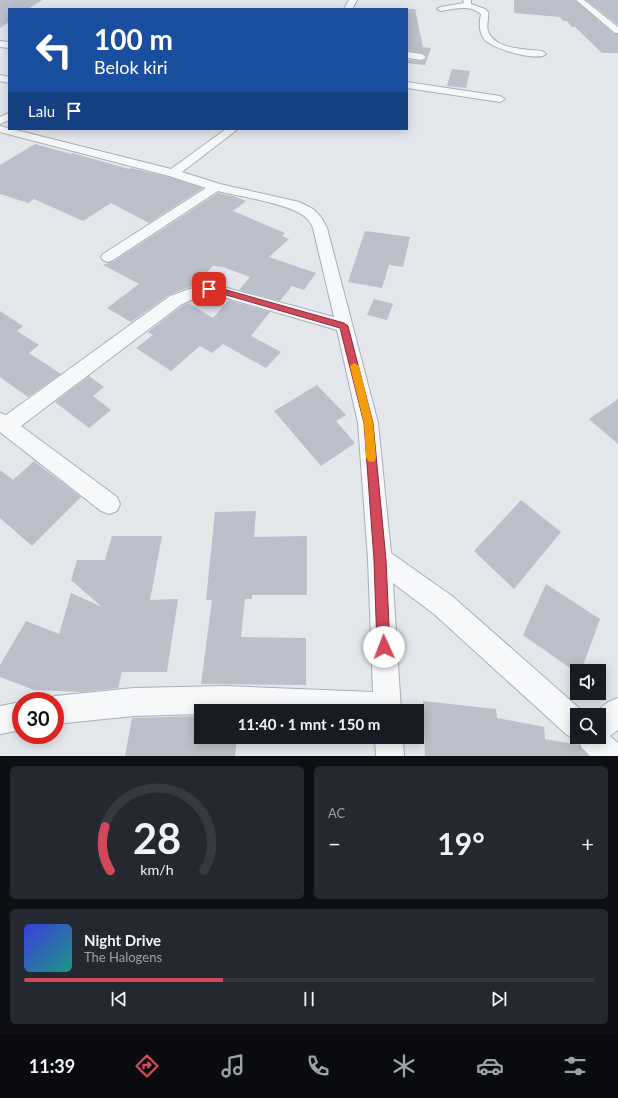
<!DOCTYPE html>
<html lang="id">
<meta charset="utf-8">
<style>
body{margin:0;font-family:Lato,sans-serif;background:#242831;color:#f1f3f6;height:100vh;display:flex;flex-direction:column;font-size:15px;white-space:nowrap}
*{box-sizing:border-box;margin:0}
p{font-size:13px;color:#9ea1a6}
.icon{flex:none;width:22px;height:22px;fill:none;stroke:currentColor;stroke-width:2;stroke-linecap:round;stroke-linejoin:round}
.map{position:relative;height:756px;overflow:hidden}
.side{display:flex;flex-direction:column;gap:10px;padding:10px;background:#0d0f14;flex:1}
.side>*{flex:none}
.guide{position:absolute;left:8px;top:8px;width:400px;height:122px;border-radius:0px;box-shadow:0 2px 10px #0003;background:#1a4fa0;color:#fff;overflow:hidden}
.tools{position:absolute;left:570px;top:664px;display:grid;gap:8px}
.tools a{display:grid;place-items:center;width:36px;height:36px;border-radius:0px;background:#171b24;box-shadow:0 2px 10px #0003;font-size:20px}
.speed{position:absolute;left:12px;top:692px;display:flex;gap:8px;font-size:20px;font-weight:700;text-align:center}
.speed>*{display:grid;place-content:center;width:52px;height:52px;border-radius:50%;background:#171b24;box-shadow:0 2px 10px #0003;line-height:1}
.speed .limit{border:6px solid #d22;background:#fff;color:#111}
.pin{position:absolute;display:grid;place-items:center;width:34px;height:34px;color:#fff;margin:-17px;border-radius:8px;box-shadow:0 2px 6px #0006}
.me{position:absolute;width:44px;margin:-22px;rotate:358deg;stroke-linejoin:round;filter:drop-shadow(0 0 3px #0008)}
.turn{display:flex;align-items:center;gap:14px;height:84px;padding:0 20px;font-size:18px}
.turn .icon{width:52px;height:52px;stroke-width:2.5}
.turn b{display:block;font-size:28px;line-height:34px}
.then{display:flex;align-items:center;height:38px;padding:0 20px;background:#0003;gap:8px;font-size:15px}
.big{font-size:30px;font-weight:700;line-height:1.1}
.side .tile{flex:1;display:flex;flex-direction:column;justify-content:center;gap:6px;min-width:0;padding:0 14px;border-radius:6px;background:#242831}
.side .dial{align-items:center;gap:0}
.dial svg{height:104px;overflow:visible;fill:none;stroke:#363941;stroke-width:7;stroke-linecap:round;text-anchor:middle}
.dial text{fill:#f1f3f6;stroke:none}
.song{display:flex;align-items:center;gap:12px}
.cover{width:48px;height:48px;border-radius:6px;background:linear-gradient(135deg,hsl(240 70% 55%),hsl(170 70% 35%))}
.played{height:4px;border-radius:2px;background:linear-gradient(90deg,#d1495b 35%,#363941 35%)}
.keys{display:flex;justify-content:space-around;direction:ltr}
.heat{display:flex;justify-content:space-between;align-items:center;font-size:22px;direction:ltr}
.side .tiles{flex:1;display:grid;gap:10px;grid-template-columns:1fr 1fr}
.tile:last-child{grid-column:span 2}
.trip{position:absolute;left:194px;top:704px;width:230px;height:40px;border-radius:0px;background:#171b24;box-shadow:0 2px 10px #0003;font-weight:700;line-height:40px;text-align:center}
.menu{display:flex;height:64px;justify-content:space-around;align-items:center;background:#090b0e;color:#9ea1a6}
.menu .icon{width:28px;height:28px}
.menu .on{color:#d1495b}
.menu b{font-size:18px;color:#f1f3f6}
.map>svg:first-child{display:block}
.building{fill:#bbc0ca}
.lines{fill:none;stroke-linecap:round;stroke-linejoin:round}
.minor-casing{stroke:#a9aeb7;stroke-width:2}
.minor{fill:#f7f8fa;fill-rule:evenodd}
.route{fill:#d1495b;stroke:#882f3b}
.slow{fill:#f59e0b}
</style>
<div class="map">
<svg width="618" height="756" viewBox="0 0 618 756">
<rect width="100%" height="100%" fill="#e4e7ec"/>
<g class="building">
<path d="M 0,0 L 42,0 L 28,9 L 9,9 L 9,22 L 0,28 Z"/>
<path d="M 514,0 L 575,0 L 614,34 L 618,34 L 618,53 L 602,53 L 575,27 L 572,27 L 567,21 L 563,21 L 560,17 L 514,13 Z"/>
<path d="M 586,0 L 618,0 L 618,25 Z"/>
<path d="M 407,9 L 415,9 L 423,47 L 431,48 L 425,65 L 407,63 L 407,60 L 422,61 L 428,57 L 422,53 L 407,51 Z"/>
<path d="M 452,69 L 470,71 L 466,88 L 447,86 Z"/>
<path d="M 35,144 L 71,154 L 72,153 L 129,169 L 131,168 L 169,177 L 203,188 L 149,223 L 111,203 L 83,221 L 34,199 L 28,203 L 0,194 L 0,165 Z"/>
<path d="M 218,193 L 233,196 L 246,201 L 233,211 L 285,233 L 282,236 L 289,239 L 269,257 L 316,273 L 304,290 L 292,286 L 280,301 L 239,290 L 250,277 L 223,267 L 213,266 L 192,286 L 169,295 L 131,322 L 107,308 L 139,284 L 103,265 L 114,261 Z"/>
<path d="M 365,231 L 410,237 L 403,267 L 389,265 L 382,288 L 348,282 Z"/>
<path d="M 374,299 L 393,304 L 387,320 L 367,315 Z"/>
<path d="M 229,300 L 270,312 L 251,336 L 281,352 L 266,368 L 223,344 L 212,353 L 200,346 L 171,371 L 136,348 L 153,335 L 148,332 L 183,305 L 188,303 L 213,318 Z"/>
<path d="M 0,311 L 23,326 L 17,331 L 39,345 L 29,353 L 61,374 L 28,397 L 0,377 Z"/>
<path d="M 89,376 L 104,387 L 93,396 L 111,410 L 89,428 L 55,402 Z"/>
<path d="M 317,385 L 346,415 L 336,421 L 355,443 L 321,466 L 274,411 Z"/>
<path d="M 618,399 L 618,444 L 589,419 Z"/>
<path d="M 34,461 L 81,497 L 32,546 L 0,518 L 0,470 L 13,480 Z"/>
<path d="M 521,500 L 561,532 L 514,589 L 474,551 Z"/>
<path d="M 256,511 L 254,537 L 307,536 L 307,595 L 252,595 L 252,599 L 245,599 L 241,637 L 306,638 L 306,685 L 201,684 L 212,600 L 206,600 L 215,512 Z"/>
<path d="M 112,536 L 162,536 L 150,600 L 178,599 L 167,672 L 122,672 L 118,688 L 82,692 L 34,690 L 0,677 L 0,665 L 26,621 L 59,634 L 71,593 L 102,607 L 71,580 L 77,560 L 105,560 Z"/>
<path d="M 546,584 L 600,619 L 581,671 L 577,671 L 577,673 L 523,635 Z"/>
<path d="M 423,701 L 496,709 L 497,718 L 544,727 L 545,739 L 579,745 L 588,756 L 425,756 Z"/>
<path d="M 201,716 L 201,737 L 237,737 L 235,756 L 125,756 L 132,718 Z"/>
</g>
<g class="lines">
<g class="minor-casing">
<g id="minor">
<path d="M 349,0 L 357,0 L 352,9 L 344,9 Z"/>
<path d="M 463,0 L 471,0 L 471,4 L 485,9 L 488,12 C 489,18 486,25 488,31 C 495,50 525,49 542,51 L 546,54 C 538,62 492,49 484,39 C 479,32 479,23 481,14 C 469,4 455,9 441,11 L 437,9 L 441,7 L 464,3 Z"/>
<path d="M 576,0 L 584,0 L 618,27 L 618,33 L 615,33 Z"/>
<path d="M 0,41 L 9,42 L 9,48 L 0,47 Z"/>
<path d="M 407,52 L 422,54 L 426,57 L 422,60 L 407,58 Z"/>
<path d="M 0,75 L 9,77 L 9,83 L 0,81 Z"/>
<path d="M 407,82 L 500,96 L 505,99 L 500,102 L 407,88 Z"/>
<path d="M 9,113 L 9,120 L 0,124 L 0,117 Z"/>
<path d="M 0,126 L 171,169 L 226,129 L 238,129 L 182,172 L 220,184 L 299,202 L 313,209 L 321,217 L 327,228 L 378,423 L 391,553 L 452,596 L 587,715 L 577,715 L 577,737 L 599,737 L 599,715 L 592,715 L 608,702 L 618,698 L 618,730 L 610,736 L 618,743 L 618,756 L 590,756 L 581,747 L 578,739 L 567,735 L 434,614 L 393,583 L 401,711 L 201,711 L 201,714 L 134,716 L 55,724 L 55,701 L 45,701 L 55,696 L 134,688 L 225,686 L 373,692 L 368,559 L 358,423 L 337,330 L 216,295 L 203,295 L 182,304 L 21,426 L 117,497 L 120,504 L 117,511 L 109,514 L 101,511 L 0,432 L 0,413 L 6,415 L 170,296 L 201,285 L 216,285 L 334,317 L 313,228 C 311,223 308,219 304,216 C 290,204 238,196 218,191 L 113,260 L 108,262 L 103,260 L 101,257 L 103,254 L 206,188 L 169,176 L 0,132 Z"/>
<path d="M 21,702 L 21,730 L 0,734 L 0,706 Z"/>
<path d="M 375,737 L 403,737 L 404,756 L 376,756 Z"/>
</g>
</g>
<use href="#minor" class="minor"/>
</g>
<path class="route" d="M 209,286 L 216,287 L 344,323 L 348,326 L 373,423 L 386,560 L 390,647 L 388,652 L 384,654 L 379,652 L 377,647 L 374,560 L 364,423 L 340,328 L 216,292 L 206,291 L 206,287 Z"/>
<path class="slow" d="M 354,363 L 359,366 L 373,423 L 376,457 L 375,461 L 371,462 L 368,461 L 366,457 L 364,423 L 350,366 Z"/>
</svg>
<div class="tools">
<a><svg class="icon" aria-label="sound" viewBox="0 0 24 24"><path d="M4 9h4l5-4v14l-5-4H4zM17 9q2 3 0 6"/></svg></a>
<a><svg class="icon" aria-label="search" viewBox="0 0 24 24"><circle cx="10" cy="10" r="6"/><path d="M15 15l6 6"/></svg></a>
</div>
<div class="speed"><div class="limit">30</div></div>
<div class="pin" style="left:209px;top:289px;background:#d93025"><svg class="icon" aria-label="arrive" viewBox="0 0 24 24"><path d="M6 21V4h12l-3 4 3 4H6"/></svg></div>
<svg class="me" style="left:384px;top:647px" viewBox="-20 -20 40 40"><circle r="19" fill="#fff"/><path d="M0-13L10 11 0 6-10 11z" fill="#d1495b"/></svg>
<div class="trip">11:40 · 1 mnt · 150 m</div>
<div class="guide">
<div class="turn"><svg class="icon" aria-label="left" viewBox="0 0 24 24"><path d="M17 20v-9H6M10 6l-5 5 5 5"/></svg><div><b>100 m</b>Belok kiri</div></div>
<div class="then">Lalu<svg class="icon" aria-label="arrive" viewBox="0 0 24 24"><path d="M6 21V4h12l-3 4 3 4H6"/></svg></div>
</div>
</div>
<section class="side">
<div class="tiles">
<div class="tile dial"><svg viewBox="0 0 100 80">
<path d="M14 69A42 42 0 1 1 86 69"/>
<path d="M14 69A42 42 0 0 1 10 35" stroke="#d1495b"/>
<text x="50" y="56" font-size="32" font-weight="700">28</text>
<text x="50" y="72" font-size="11">km/h</text>
</svg></div>
<div class="tile"><p>AC</p>
<div class="heat"><a>−</a><b class="big">19°</b><a>+</a></div>
</div>
<div class="tile">
<div class="song"><i class="cover"></i><div><b>Night Drive</b><p>The Halogens</p></div></div>
<div class="played"></div>
<div class="keys"><svg class="icon" aria-label="previous" viewBox="0 0 24 24"><path d="M18 5L8 12l10 7zM5 5v14"/></svg><svg class="icon" aria-label="pause" viewBox="0 0 24 24"><path d="M8 5v14M16 5v14"/></svg><svg class="icon" aria-label="next" viewBox="0 0 24 24"><path d="M6 5l10 7-10 7zM19 5v14"/></svg></div>
</div>
</div>
</section>
<nav class="menu">
<b>11:39</b>
<svg class="icon on" aria-label="directions" viewBox="0 0 24 24"><path d="M12 3l9 9-9 9-9-9zM9 14v-3h6M13 9l2 2-2 2"/></svg>
<svg class="icon" aria-label="music" viewBox="0 0 24 24"><path d="M9 18V5l10-2v13"/><circle cx="6" cy="18" r="3"/><circle cx="16" cy="16" r="3"/></svg>
<svg class="icon" aria-label="phone" viewBox="0 0 24 24"><path d="M5 4h4l2 5-3 2q2 4 5 5l2-3 5 2v4C11 20 4 13 5 4z"/></svg>
<svg class="icon" aria-label="climate" viewBox="0 0 24 24"><path d="M12 3v18M4 7l16 10M4 17L20 7"/></svg>
<svg class="icon" aria-label="car" viewBox="0 0 24 24"><path d="M5 17H2v-5l4-1 3-4h7l3 4 3 1v5h-3M9 17h6M6 11h13"/><circle cx="7" cy="17" r="2"/><circle cx="17" cy="17" r="2"/></svg>
<svg class="icon" aria-label="filters" viewBox="0 0 24 24"><path d="M4 7h16M4 17h16"/><circle cx="9" cy="7" r="2"/><circle cx="15" cy="17" r="2"/></svg>
</nav>
